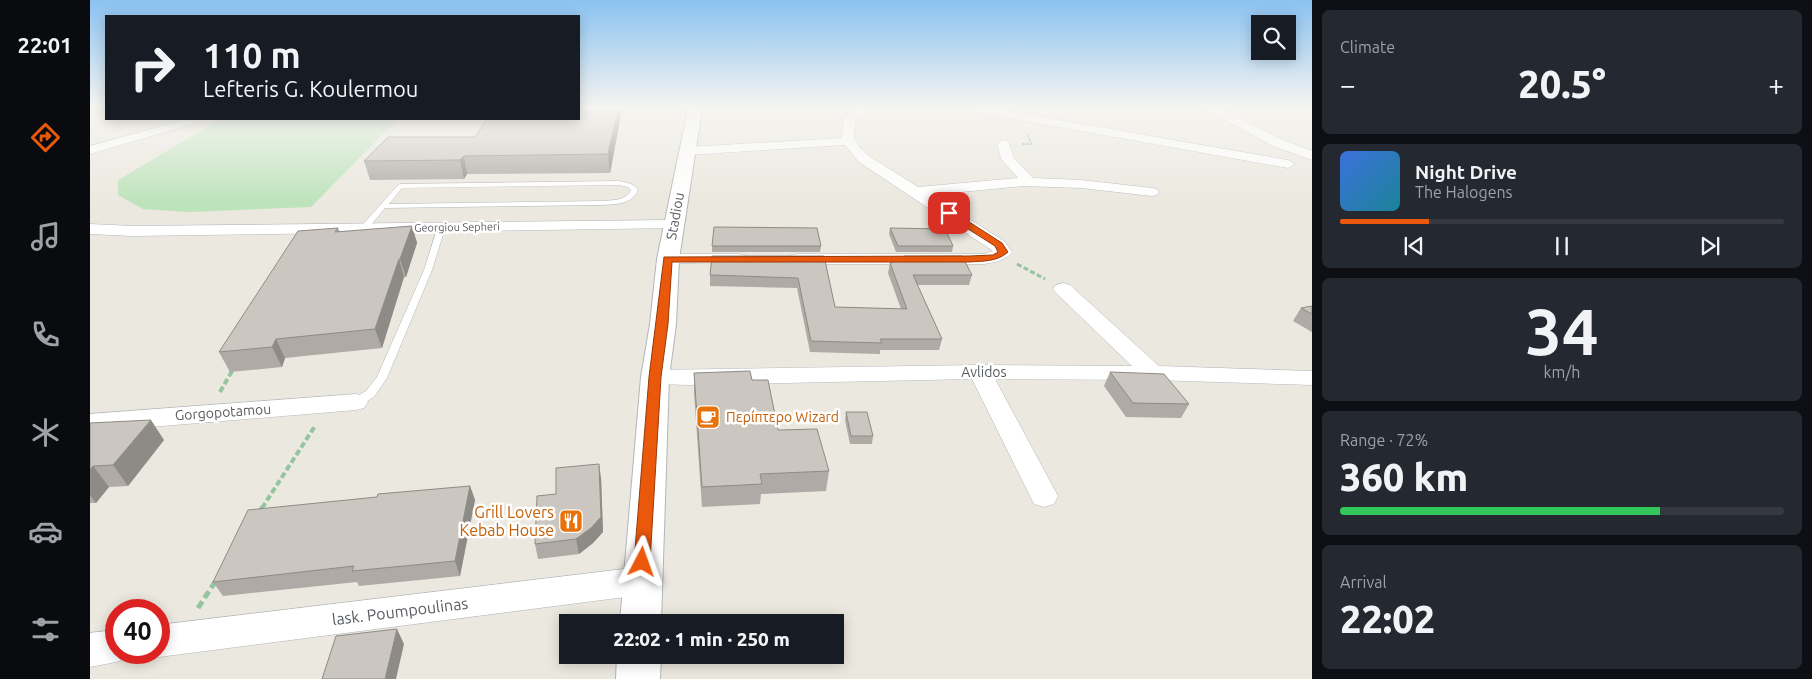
<!DOCTYPE html>
<meta charset="utf-8">
<style>
body{margin:0;font-family:Ubuntu,sans-serif;background:#242831;color:#f1f3f6;height:100vh;display:flex;flex-direction:column;font-size:19px;white-space:nowrap}
*{box-sizing:border-box;margin:0}
p{font-size:16px;color:#9ea1a6}
.icon{flex:none;width:28px;height:28px;fill:none;stroke:currentColor;stroke-width:2;stroke-linecap:round;stroke-linejoin:round}
.map{position:relative;flex:1;overflow:hidden}
.drawer{display:flex;flex-direction:column;gap:10px;padding:10px;background:#0d0f14;width:500px}
.drawer>*{flex:none}
.top-card{position:absolute;left:15px;top:15px;width:475px;height:105px;border-radius:0px;box-shadow:0 2px 12px #0003;background:#171b24;color:#f1f3f6;overflow:hidden}
.controls{position:absolute;left:1161px;top:15px;display:grid;gap:10px}
.controls a{display:grid;place-items:center;width:45px;height:45px;border-radius:0px;background:#171b24;box-shadow:0 2px 12px #0003;font-size:25px}
.speed{position:absolute;left:15px;top:599px;display:flex;gap:10px;font-size:25px;font-weight:700;text-align:center}
.speed>*{display:grid;place-content:center;width:65px;height:65px;border-radius:50%;background:#171b24;box-shadow:0 2px 12px #0003;line-height:1}
.speed .limit{border:8px solid #d22;background:#fff;color:#111}
.pin{position:absolute;display:grid;place-items:center;width:42px;height:42px;color:#fff;margin:-21px;border-radius:10px;box-shadow:0 2px 8px #0006}
.me{position:absolute;width:55px;margin:-28px;rotate:4deg;stroke-linejoin:round;filter:drop-shadow(0 0 4px #0008)}
.turn{display:flex;align-items:center;gap:18px;height:105px;padding:0 15px;font-size:22px}
.turn .icon{width:65px;height:65px;stroke-width:2.5}
.turn b{display:block;font-size:35px;line-height:42px}
.big{font-size:38px;font-weight:800;line-height:1.1}
.drawer .widget{flex:1;display:flex;flex-direction:column;justify-content:center;gap:8px;min-width:0;padding:0 18px;border-radius:8px;background:#242831}
.drawer .dial{align-items:center;gap:0}
.dial b{font-size:65px;line-height:1}
.song{display:flex;align-items:center;gap:15px}
.cover{width:60px;height:60px;border-radius:8px;background:linear-gradient(135deg,hsl(220 70% 55%),hsl(190 70% 35%))}
.played{height:5px;border-radius:2px;background:linear-gradient(90deg,#ea580c 20%,#363941 20%)}
.keys{display:flex;justify-content:space-around;direction:ltr}
.heat{display:flex;justify-content:space-between;align-items:center;font-size:28px;direction:ltr}
.charge{height:8px;border-radius:4px;background:linear-gradient(90deg,#34c759 72%,#363941 0)}
.trip{position:absolute;left:469px;top:614px;width:285px;height:50px;border-radius:0px;background:#171b24;box-shadow:0 2px 12px #0003;font-weight:800;line-height:50px;text-align:center}
main{display:flex;flex:1;min-height:0}
.tab-bar{display:flex;flex-direction:column;width:90px;justify-content:space-around;align-items:center;background:#090b0e;color:#9ea1a6}
.tab-bar .icon{width:35px;height:35px}
.tab-bar .active{color:#ea580c}
.tab-bar b{font-size:22px;color:#f1f3f6}
.map>svg:first-child{display:block}
.green{fill:#bde3bb}
.lines{fill:none;stroke-linecap:round;stroke-linejoin:round}
.service-casing{stroke:#b2b6ba;stroke-width:1}
.minor-casing{stroke:#b2b6ba;stroke-width:1}
.tertiary-casing{stroke:#b2b6ba;stroke-width:2}
.path-far3{stroke:#94c4a0;stroke-width:2;stroke-dasharray:3 1;stroke-linecap:butt}
.path-far2{stroke:#94c4a0;stroke-width:3;stroke-dasharray:5 2.5;stroke-linecap:butt}
.path-far1{stroke:#94c4a0;stroke-width:4;stroke-dasharray:6 3;stroke-linecap:butt}
.path{stroke:#94c4a0;stroke-width:5;stroke-dasharray:8 4;stroke-linecap:butt}
.service{fill:#fff;fill-rule:evenodd}
.minor{fill:#fff;fill-rule:evenodd}
.tertiary{fill:#fff;fill-rule:evenodd}
.wall{fill:#afaaa5}
.shaded-wall{fill:#8e8b86}
.building{fill:#cbc6c0;stroke:#8e8b86}
.route{fill:#ea580c;stroke:#983908}
.labels{text-anchor:middle;stroke-width:5;stroke-linejoin:round;paint-order:stroke}
.far-street-label{font-size:11px;fill:#585c60;stroke:#fff}
.street-label{font-size:14px;fill:#585c60;stroke:#fff}
.food-label{font-size:14px;fill:#c56008;stroke:#fff;text-anchor:start}
.near-food-label{font-size:16px;fill:#c56008;stroke:#fff;text-anchor:end}
.near-street-label{font-size:16px;fill:#585c60;stroke:#fff}
</style>
<main>
<nav class="tab-bar">
<b>22:01</b>
<svg class="icon active" aria-label="directions" viewBox="0 0 24 24"><path d="M12 3l9 9-9 9-9-9zM9 14v-3h6M13 9l2 2-2 2"/></svg>
<svg class="icon" aria-label="music" viewBox="0 0 24 24"><path d="M9 18V5l10-2v13"/><circle cx="6" cy="18" r="3"/><circle cx="16" cy="16" r="3"/></svg>
<svg class="icon" aria-label="phone" viewBox="0 0 24 24"><path d="M5 4h4l2 5-3 2q2 4 5 5l2-3 5 2v4C11 20 4 13 5 4z"/></svg>
<svg class="icon" aria-label="climate" viewBox="0 0 24 24"><path d="M12 3v18M4 7l16 10M4 17L20 7"/></svg>
<svg class="icon" aria-label="car" viewBox="0 0 24 24"><path d="M5 17H2v-5l4-1 3-4h7l3 4 3 1v5h-3M9 17h6M6 11h13"/><circle cx="7" cy="17" r="2"/><circle cx="17" cy="17" r="2"/></svg>
<svg class="icon" aria-label="filters" viewBox="0 0 24 24"><path d="M4 7h16M4 17h16"/><circle cx="9" cy="7" r="2"/><circle cx="15" cy="17" r="2"/></svg>
</nav>
<div class="map">
<svg width="1222" height="679" viewBox="0 0 1222 679">
<rect width="100%" height="100%" fill="#ebe8df"/>
<path class="green" d="M 141,119 L 308,119 L 221,207 L 99,212 L 53,209 L 28,195 L 28,180 L 126,122 Z"/>
<g class="lines">
<g class="service-casing">
<g id="service">
<path d="M 529,181 C 538,183 543,183 548,190 C 541,205 527,204 512,205 L 295,208 L 276,231 L 273,231 L 269,229 L 308,185 L 310,184 ZM 529,185 L 538,187 L 541,190 C 536,201 522,200 512,201 L 299,204 L 312,188 Z"/>
<path d="M 348,226 L 351,226 L 355,228 L 342,270 L 297,378 L 284,397 L 270,405 L 262,405 L 260,402 L 262,399 L 276,391 L 287,377 L 334,270 Z"/>
</g>
</g>
<g class="minor-casing">
<g id="minor">
<path d="M 764,109 L 777,109 L 765,120 L 764,137 L 769,147 L 779,156 L 828,187 L 928,178 L 911,159 L 907,144 L 913,140 L 918,141 L 924,158 L 943,178 L 991,180 L 1062,188 L 1067,189 L 1069,192 L 1067,195 L 1062,196 L 991,188 L 933,186 L 841,195 L 914,241 L 922,252 C 915,261 905,262 894,264 L 707,264 L 701,263 L 698,259 L 701,255 L 707,254 L 894,254 L 903,251 L 769,162 L 755,145 L 597,155 L 590,151 L 597,147 L 752,138 L 753,119 Z"/>
<path d="M 880,109 L 906,109 L 1198,160 L 1205,164 L 1198,168 L 885,112 Z"/>
<path d="M 1115,109 L 1130,109 L 1193,140 L 1222,151 L 1222,160 L 1183,146 Z"/>
<path d="M 97,119 L 115,119 L 113,121 L 0,154 L 0,146 Z"/>
<path d="M 583,220 L 589,222 L 591,225 L 589,228 L 43,236 L 0,234 L 0,224 L 43,226 Z"/>
<path d="M 578,254 L 649,254 L 655,255 L 658,259 L 655,263 L 649,264 L 572,263 L 569,259 L 572,255 Z"/>
<path d="M 973,283 L 980,285 L 1069,366 L 1222,371 L 1222,385 L 1063,380 L 905,379 L 968,496 L 964,504 L 954,507 L 944,504 L 882,379 L 600,385 L 565,384 L 557,382 L 554,377 L 557,372 L 565,370 L 890,365 L 1042,366 L 966,293 L 963,289 L 966,285 Z"/>
<path d="M 266,394 L 274,396 L 278,402 L 274,408 L 266,410 L 0,432 L 0,414 Z"/>
<path d="M 551,567 L 562,571 L 567,581 L 562,591 L 551,595 L 69,657 L 57,652 L 69,652 L 69,625 Z"/>
<path d="M 26,630 L 26,652 L 40,652 L 38,658 L 26,662 L 0,667 L 0,633 Z"/>
</g>
</g>
<g class="tertiary-casing">
<g id="tertiary">
<path d="M 598,109 L 612,109 L 589,259 L 586,324 L 579,377 L 571,622 L 530,622 L 551,377 L 560,324 L 567,259 Z"/>
<path d="M 527,655 L 571,655 L 570,679 L 526,679 Z"/>
</g>
</g>
<path class="path-far3" d="M 932,144 L 941,144 L 938,135"/>
<g class="path-far2">
<path d="M 927,264 L 955,279"/>
<path d="M 141,372 L 143,369"/>
</g>
<g class="path-far1">
<path d="M 130,392 L 142,371"/>
<path d="M 172,508 L 225,426"/>
</g>
<g class="path">
<path d="M 170,511 L 173,507"/>
<path d="M 108,608 L 125,582"/>
</g>
<use href="#service" class="service"/>
<use href="#minor" class="minor"/>
<use href="#tertiary" class="tertiary"/>
</g>
<g class="wall">
<path d="M 489,109 L 532,109 L 520,173 L 377,174 L 374,179 L 280,180 L 274,161 L 385,137 Z"/>
<path d="M 322,226 L 327,243 L 316,277 L 314,277 L 292,348 L 195,358 L 192,367 L 140,372 L 129,352 L 248,228 L 250,232 Z"/>
<path d="M 800,228 L 863,246 L 862,252 L 806,252 L 799,234 Z"/>
<path d="M 622,246 L 731,246 L 730,252 L 622,252 Z"/>
<path d="M 734,256 L 745,307 L 811,309 L 798,273 L 800,263 L 813,258 L 814,256 L 882,275 L 879,285 L 827,285 L 852,339 L 849,350 L 790,350 L 790,354 L 720,352 L 707,288 L 620,286 L 620,275 Z"/>
<path d="M 1222,306 L 1222,332 L 1203,321 L 1211,308 Z"/>
<path d="M 1020,372 L 1099,404 L 1091,418 L 1036,417 L 1014,386 Z"/>
<path d="M 604,373 L 662,380 L 688,430 L 739,471 L 736,491 L 671,494 L 670,504 L 612,507 L 604,392 Z"/>
<path d="M 756,412 L 783,436 L 782,444 L 760,444 L 755,420 Z"/>
<path d="M 0,423 L 74,440 L 38,486 L 19,487 L 6,503 L 0,503 Z"/>
<path d="M 511,478 L 513,532 L 503,543 L 489,554 L 448,559 L 445,544 L 466,494 Z"/>
<path d="M 380,486 L 385,500 L 370,576 L 269,586 L 267,582 L 133,596 L 123,582 L 287,497 Z"/>
</g>
<g class="shaded-wall">
<path d="M 528,109 L 532,109 L 520,173 L 518,154 Z"/>
<path d="M 374,156 L 377,174 L 374,179 L 370,160 Z"/>
<path d="M 322,226 L 327,243 L 316,277 L 310,259 Z"/>
<path d="M 309,259 L 314,277 L 292,348 L 285,329 Z"/>
<path d="M 186,339 L 195,358 L 192,367 L 182,347 Z"/>
<path d="M 61,420 L 74,440 L 38,486 L 23,465 Z"/>
<path d="M 509,464 L 511,478 L 513,532 L 503,543 L 489,554 L 486,539 Z"/>
<path d="M 3,466 L 19,487 L 6,503 L 0,495 L 0,470 Z"/>
<path d="M 380,486 L 385,500 L 370,576 L 365,561 Z"/>
<path d="M 307,629 L 314,644 L 306,679 L 295,679 Z"/>
</g>
<g class="building">
<path d="M 489,109 L 528,109 L 518,154 L 374,156 L 370,160 L 274,161 L 298,137 L 385,137 L 397,119 L 489,119 Z"/>
<path d="M 322,226 L 310,259 L 309,259 L 285,329 L 186,339 L 182,347 L 129,352 L 208,231 L 248,228 L 245,232 Z"/>
<path d="M 624,227 L 727,228 L 731,246 L 622,246 Z"/>
<path d="M 800,228 L 855,229 L 863,246 L 808,246 Z"/>
<path d="M 622,256 L 734,256 L 745,307 L 817,309 L 800,263 L 814,258 L 814,256 L 872,256 L 882,275 L 823,275 L 852,339 L 790,339 L 792,343 L 721,341 L 708,278 L 620,275 Z"/>
<path d="M 1222,306 L 1222,314 L 1211,308 Z"/>
<path d="M 660,371 L 662,380 L 678,380 L 688,430 L 727,429 L 739,471 L 670,474 L 672,484 L 612,487 L 604,373 Z"/>
<path d="M 1020,372 L 1074,374 L 1099,404 L 1043,403 Z"/>
<path d="M 756,412 L 777,412 L 783,436 L 761,436 Z"/>
<path d="M 61,420 L 23,465 L 3,466 L 0,470 L 0,423 Z"/>
<path d="M 509,464 L 511,517 L 501,528 L 486,539 L 445,544 L 447,496 L 466,494 L 466,468 Z"/>
<path d="M 380,486 L 365,561 L 262,571 L 264,566 L 123,582 L 158,510 L 287,497 L 288,494 Z"/>
<path d="M 307,629 L 295,679 L 232,679 L 246,636 Z"/>
</g>
<linearGradient id="sky" x2="0" y2="1"><stop stop-color="#8ac2f1"/><stop offset="0.53" stop-color="#f6f5f1"/><stop offset="1" stop-color="#f6f5f1" stop-opacity="0"/></linearGradient>
<rect width="1222" height="204" fill="url(#sky)"/>
<path class="route" d="M 856,211 L 862,211 L 912,243 L 918,252 C 907,262 893,261 879,262 L 582,262 L 578,324 L 571,377 L 560,562 L 558,567 L 552,569 L 546,567 L 544,562 L 559,377 L 574,257 L 879,256 L 903,255 L 908,252 L 905,246 L 856,215 Z"/>
<defs>
<g id="cafe-square" transform="scale(1.25)"><rect x="-9" y="-9" width="18" height="18" rx="4" fill="#e8710a" stroke="#fff"/><path d="M-5.5-4.5H6V0H3Q3 3.5 0 3.5H-2.5Q-5.5 3.5-5.5 0ZM3-3.2v2h1.7v-2ZM-6 4.5H4V6H-6Z" fill="#fff"/></g>
<g id="restaurant-square" transform="scale(1.25)"><rect x="-9" y="-9" width="18" height="18" rx="4" fill="#e8710a" stroke="#fff"/><path d="M-5-6h1v4h1v-4h1v4h1v-4h1v5L-1.5 .5V6h-2V.5L-5-1ZM5-6V6H3V1.5H1.5Q1.5-4 5-6Z" fill="#fff"/></g>
</defs>
<g fill-rule="evenodd">
<use href="#cafe-square" x="618" y="417"/>
<use href="#restaurant-square" x="481" y="521"/>
</g>
<g class="labels">
<g class="far-street-label">
<text transform="translate(367 227) rotate(-1)" y="4">Georgiou Sepheri</text>
</g>
<g class="street-label">
<text transform="translate(585 216) rotate(-80)" y="5">Stadiou</text>
<text x="894" y="377">Avlidos</text>
<text transform="translate(133 412) rotate(-4)" y="5">Gorgopotamou</text>
</g>
<g class="food-label">
<text x="636" y="422">Περίπτερο Wizard</text>
</g>
<g class="near-food-label">
<text x="464" y="518">Grill Lovers<tspan x="464" dy="18">Kebab House</tspan></text>
</g>
<g class="near-street-label">
<text transform="translate(310 611) rotate(-7)" y="6">lask. Poumpoulinas</text>
</g>
</g>
</svg>
<div class="controls">
<a><svg class="icon" aria-label="search" viewBox="0 0 24 24"><circle cx="10" cy="10" r="6"/><path d="M15 15l6 6"/></svg></a>
</div>
<div class="speed"><div class="limit">40</div></div>
<div class="pin" style="left:859px;top:213px;background:#d93025"><svg class="icon" aria-label="arrive" viewBox="0 0 24 24"><path d="M6 21V4h12l-3 4 3 4H6"/></svg></div>
<svg class="me" style="left:552px;top:562px" viewBox="-20 -20 40 40"><path d="M0-17L14 15 0 8-14 15z" fill="#ea580c" stroke="#fff" stroke-width="4"/></svg>
<div class="trip">22:02 · 1 min · 250 m</div>
<div class="top-card">
<div class="turn"><svg class="icon" aria-label="right" viewBox="0 0 24 24"><path d="M7 20v-9h11M14 6l5 5-5 5"/></svg><div><b>110 m</b>Lefteris G. Koulermou</div></div>
</div>
</div>
<section class="drawer">
<div class="widget"><p>Climate</p>
<div class="heat"><a>−</a><b class="big">20.5°</b><a>+</a></div>
</div>
<div class="widget">
<div class="song"><i class="cover"></i><div><b>Night Drive</b><p>The Halogens</p></div></div>
<div class="played"></div>
<div class="keys"><svg class="icon" aria-label="previous" viewBox="0 0 24 24"><path d="M18 5L8 12l10 7zM5 5v14"/></svg><svg class="icon" aria-label="pause" viewBox="0 0 24 24"><path d="M8 5v14M16 5v14"/></svg><svg class="icon" aria-label="next" viewBox="0 0 24 24"><path d="M6 5l10 7-10 7zM19 5v14"/></svg></div>
</div>
<div class="widget dial"><b>34</b><p>km/h</p></div>
<div class="widget"><p>Range · 72%</p><b class="big">360 km</b><div class="charge"></div></div>
<div class="widget"><p>Arrival</p><b class="big">22:02</b></div>
</section>
</main>
